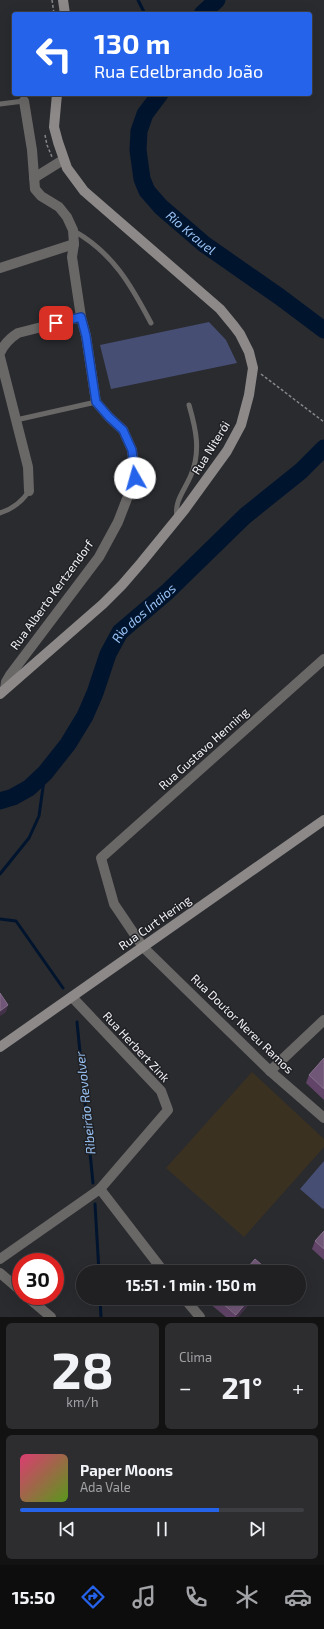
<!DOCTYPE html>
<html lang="pt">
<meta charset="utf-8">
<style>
body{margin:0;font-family:"Exo 2",sans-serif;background:#2d2d30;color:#f1f3f6;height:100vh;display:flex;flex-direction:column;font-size:15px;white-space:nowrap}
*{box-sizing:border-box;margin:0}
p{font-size:13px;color:#a2a3a6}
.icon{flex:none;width:22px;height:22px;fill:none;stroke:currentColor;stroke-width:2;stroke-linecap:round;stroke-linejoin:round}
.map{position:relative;height:1317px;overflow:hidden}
.details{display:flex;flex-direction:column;gap:6px;padding:6px;background:#121213;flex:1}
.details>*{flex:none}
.top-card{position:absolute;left:12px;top:12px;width:300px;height:84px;border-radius:4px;box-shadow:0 4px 16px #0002,0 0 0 1px #3d3e41;background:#2563eb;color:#fff;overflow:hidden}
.speed{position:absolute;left:12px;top:1253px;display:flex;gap:8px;font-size:20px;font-weight:700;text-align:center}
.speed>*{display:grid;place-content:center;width:52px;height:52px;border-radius:50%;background:#202023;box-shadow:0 4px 16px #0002,0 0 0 1px #3d3e41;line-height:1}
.speed .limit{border:6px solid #d22;background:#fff;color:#111}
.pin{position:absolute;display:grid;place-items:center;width:34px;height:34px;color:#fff;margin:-17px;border-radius:8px;box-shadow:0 2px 6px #0006}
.me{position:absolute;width:44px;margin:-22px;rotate:353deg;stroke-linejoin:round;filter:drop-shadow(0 0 3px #0008)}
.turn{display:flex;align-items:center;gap:14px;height:84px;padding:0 16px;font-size:18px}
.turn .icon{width:52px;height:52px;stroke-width:2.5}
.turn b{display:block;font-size:28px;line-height:34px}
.big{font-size:30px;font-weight:700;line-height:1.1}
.details .widget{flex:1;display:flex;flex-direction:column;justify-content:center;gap:6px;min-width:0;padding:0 14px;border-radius:6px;background:#2d2d30}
.details .dial{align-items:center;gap:0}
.dial b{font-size:52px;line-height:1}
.song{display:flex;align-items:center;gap:12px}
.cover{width:48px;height:48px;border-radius:6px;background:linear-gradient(135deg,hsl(340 70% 55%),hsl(90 70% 35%))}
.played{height:4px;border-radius:2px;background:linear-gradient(90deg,#2563eb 70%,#3d3e41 70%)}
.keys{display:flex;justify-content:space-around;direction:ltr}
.heat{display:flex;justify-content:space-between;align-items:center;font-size:22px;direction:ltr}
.details .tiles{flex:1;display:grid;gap:6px;grid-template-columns:1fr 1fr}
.widget:last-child{grid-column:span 2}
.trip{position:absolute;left:76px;top:1265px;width:230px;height:40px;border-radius:20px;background:#202023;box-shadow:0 4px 16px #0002,0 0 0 1px #3d3e41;font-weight:700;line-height:40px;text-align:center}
.tab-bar{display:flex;height:64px;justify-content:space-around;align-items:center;background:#0d0d0e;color:#a2a3a6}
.tab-bar .icon{width:28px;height:28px}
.tab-bar .current{color:#2563eb}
.tab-bar b{font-size:18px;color:#f1f3f6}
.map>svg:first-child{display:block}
.education{fill:#3b3121}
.green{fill:#474e74}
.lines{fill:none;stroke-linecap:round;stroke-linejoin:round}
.stream{stroke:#00142e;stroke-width:3}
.river{stroke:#00142e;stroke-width:17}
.path{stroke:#86878a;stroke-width:1.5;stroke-dasharray:3 2;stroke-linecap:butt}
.service{stroke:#6a6767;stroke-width:5}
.minor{stroke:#6a6767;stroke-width:10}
.secondary{stroke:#8d8989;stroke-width:10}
.wall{fill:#614468}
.shaded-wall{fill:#44324b}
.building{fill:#715777;stroke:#856f8b}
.route-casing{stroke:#184099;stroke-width:10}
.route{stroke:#2563eb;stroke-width:7}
.labels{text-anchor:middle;stroke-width:3;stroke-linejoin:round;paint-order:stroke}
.street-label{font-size:12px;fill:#f2f2f5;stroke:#202125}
.water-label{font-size:13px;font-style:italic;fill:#99c2f4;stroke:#202125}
</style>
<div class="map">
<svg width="324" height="1317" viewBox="0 0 324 1317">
<rect width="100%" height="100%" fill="#2a2b2f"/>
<path class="education" d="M 252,1072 L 324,1139 L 324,1147 L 244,1237 L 166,1168 Z"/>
<g class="green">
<path d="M 209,322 L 226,340 L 237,363 L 111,389 L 100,345 Z"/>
<path d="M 324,1161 L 324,1208 L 323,1209 L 300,1189 Z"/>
</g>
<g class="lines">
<g class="stream">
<path d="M 138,0 L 145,14"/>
<path d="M 0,874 L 29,838 L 39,816 L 45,773"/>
<path d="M 0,919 L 16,921 L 63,988"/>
<path d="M 77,1022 L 93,1183"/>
<path d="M 95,1204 L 99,1272"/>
<path d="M 100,1298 L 101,1317"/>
</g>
<g class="river">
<path d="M 202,14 L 217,0"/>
<path id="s1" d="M 160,94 L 145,114 L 139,131 L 138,150 L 142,179 L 147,191 L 161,207 L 204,244 L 280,297 L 324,330"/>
<path id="s2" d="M 0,801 L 13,797 L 29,788 L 45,773 L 68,744 L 85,716 L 95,693 L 108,654 L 120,632 L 167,592 L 245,516 L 301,471 L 324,448"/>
</g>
<g class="path">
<path d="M 52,0 L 54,14"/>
<path d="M 45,135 L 47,145 L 52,157"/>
<path d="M 261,374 L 324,422"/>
</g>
<g class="service">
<path d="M 0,104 L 24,101"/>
<path d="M 74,231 C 113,253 131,285 151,323"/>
<path d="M 16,420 L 96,402"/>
<path d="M 0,513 C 12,509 22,502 29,491"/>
<path d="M 177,519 C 174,500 184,492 191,475 C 201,451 196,429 189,405"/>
</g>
<g class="minor">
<path d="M 34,178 L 63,160"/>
<path d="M 0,268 L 74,244"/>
<path d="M 0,353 C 4,344 10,338 18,333 L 81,317"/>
<path d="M 0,357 L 28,467 L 29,491"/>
<path d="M 324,659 L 101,858 L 114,904 L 143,947 L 270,1071 L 324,1118"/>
<path d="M 5,689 L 6,682 L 10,675 L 99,557 L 118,522 L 135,478 L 132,450 L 123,430 L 109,417 L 96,402 L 86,336 L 81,317 L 72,257 L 74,244 L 73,230 L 67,217 L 59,207 L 41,196 L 35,189 L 32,150 L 24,101"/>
<path d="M 270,1071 L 324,1020"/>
<path d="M 100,1189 L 164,1272"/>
<path d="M 0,1259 L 100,1189 L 168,1110 L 161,1091 L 72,997"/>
<path d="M 0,1273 L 21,1291"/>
<path d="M 26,1296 L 51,1317"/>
<path d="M 184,1298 L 200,1317"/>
</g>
<g class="secondary">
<path d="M 63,0 L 65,14"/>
<path d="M 0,694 L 103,604 L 122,585 L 141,563 L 185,509 L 227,451 L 241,425 L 249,395 L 253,368 L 249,352 L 240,334 L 234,326 L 220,309 L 84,191 L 67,168 L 58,142 L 54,127 L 57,94"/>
<path d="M 0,1047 L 324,820"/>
</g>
</g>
<g class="wall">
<path d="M 324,1058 L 324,1100 L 306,1083 L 309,1075 Z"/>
<path d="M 324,1231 L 324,1260 L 312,1249 L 315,1241 Z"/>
<path d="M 249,1266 L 270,1272 L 247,1272 Z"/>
<path d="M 203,1298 L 260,1298 L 254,1305 L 251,1302 L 238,1317 L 226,1317 Z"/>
</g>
<g class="shaded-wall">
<path d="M 8,1005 L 6,1012 L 0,1016 L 0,1011 Z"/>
<path d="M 250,1298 L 252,1298 L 251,1302 L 238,1317 L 236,1317 L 236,1315 Z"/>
<path d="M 257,1298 L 260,1298 L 254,1305 Z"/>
</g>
<g class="building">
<path d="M 0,993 L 8,1005 L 0,1011 Z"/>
<path d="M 324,1058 L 324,1089 L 309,1075 Z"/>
<path d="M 324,1231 L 324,1249 L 315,1241 Z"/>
<path d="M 255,1259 L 270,1272 L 254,1272 L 255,1271 L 249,1266 Z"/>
<path d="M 223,1268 L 228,1272 L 219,1272 Z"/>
<path d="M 216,1298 L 250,1298 L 236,1315 Z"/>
</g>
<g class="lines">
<g class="route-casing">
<path id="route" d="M 56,323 L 81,317 L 86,336 L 96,402 L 109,417 L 123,430 L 132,450 L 135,478"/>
</g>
<use href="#route" class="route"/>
</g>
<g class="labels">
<g class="street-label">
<text transform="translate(211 448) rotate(-58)" y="4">Rua Niterói</text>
<text transform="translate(52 595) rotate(-54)" y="4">Rua Alberto Kertzendorf</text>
<text transform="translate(204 749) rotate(-42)" y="4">Rua Gustavo Henning</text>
<text transform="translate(155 923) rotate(-35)" y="4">Rua Curt Hering</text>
<text transform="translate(242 1024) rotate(44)" y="4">Rua Doutor Nereu Ramos</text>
<text transform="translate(136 1047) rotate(47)" y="4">Rua Herbert Zink</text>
</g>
<g class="water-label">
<text dy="5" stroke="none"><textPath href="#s1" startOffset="165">Rio Krauel</textPath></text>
<text dy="5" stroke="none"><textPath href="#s2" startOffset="245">Rio dos Índios</textPath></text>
<text transform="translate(85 1103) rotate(-96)" y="5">Ribeirão Revolver</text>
</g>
</g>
</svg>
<div class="speed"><div class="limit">30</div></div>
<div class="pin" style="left:56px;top:323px;background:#d93025"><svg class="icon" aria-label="arrive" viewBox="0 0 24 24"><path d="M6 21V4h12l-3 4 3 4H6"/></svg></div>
<svg class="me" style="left:135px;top:478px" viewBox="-20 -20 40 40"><circle r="19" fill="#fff"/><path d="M0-13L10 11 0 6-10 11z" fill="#2563eb"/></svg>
<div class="trip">15:51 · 1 min · 150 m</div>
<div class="top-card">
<div class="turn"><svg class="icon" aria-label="left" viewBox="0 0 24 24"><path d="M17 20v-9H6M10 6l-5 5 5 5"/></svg><div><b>130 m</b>Rua Edelbrando João</div></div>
</div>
</div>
<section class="details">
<div class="tiles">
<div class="widget dial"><b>28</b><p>km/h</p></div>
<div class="widget"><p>Clima</p>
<div class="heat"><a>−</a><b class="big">21°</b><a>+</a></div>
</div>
<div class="widget">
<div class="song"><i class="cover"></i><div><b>Paper Moons</b><p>Ada Vale</p></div></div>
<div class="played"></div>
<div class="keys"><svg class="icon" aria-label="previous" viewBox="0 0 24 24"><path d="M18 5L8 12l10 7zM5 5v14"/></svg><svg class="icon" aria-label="pause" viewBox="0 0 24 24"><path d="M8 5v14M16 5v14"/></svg><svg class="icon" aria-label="next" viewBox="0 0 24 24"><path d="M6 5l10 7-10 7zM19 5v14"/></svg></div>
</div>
</div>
</section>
<nav class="tab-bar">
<b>15:50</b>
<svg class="icon current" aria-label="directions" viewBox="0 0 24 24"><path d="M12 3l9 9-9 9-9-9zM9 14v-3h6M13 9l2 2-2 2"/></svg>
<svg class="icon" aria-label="music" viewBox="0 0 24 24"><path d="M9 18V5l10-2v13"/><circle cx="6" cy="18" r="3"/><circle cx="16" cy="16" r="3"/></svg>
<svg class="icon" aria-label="phone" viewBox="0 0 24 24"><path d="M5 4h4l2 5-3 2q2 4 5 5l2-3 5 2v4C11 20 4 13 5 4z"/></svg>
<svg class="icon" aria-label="climate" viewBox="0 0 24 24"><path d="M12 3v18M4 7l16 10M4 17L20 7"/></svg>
<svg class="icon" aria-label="car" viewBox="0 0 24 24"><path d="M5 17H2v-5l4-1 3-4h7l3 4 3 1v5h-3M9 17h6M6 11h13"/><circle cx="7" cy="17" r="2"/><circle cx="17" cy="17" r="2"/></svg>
</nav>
